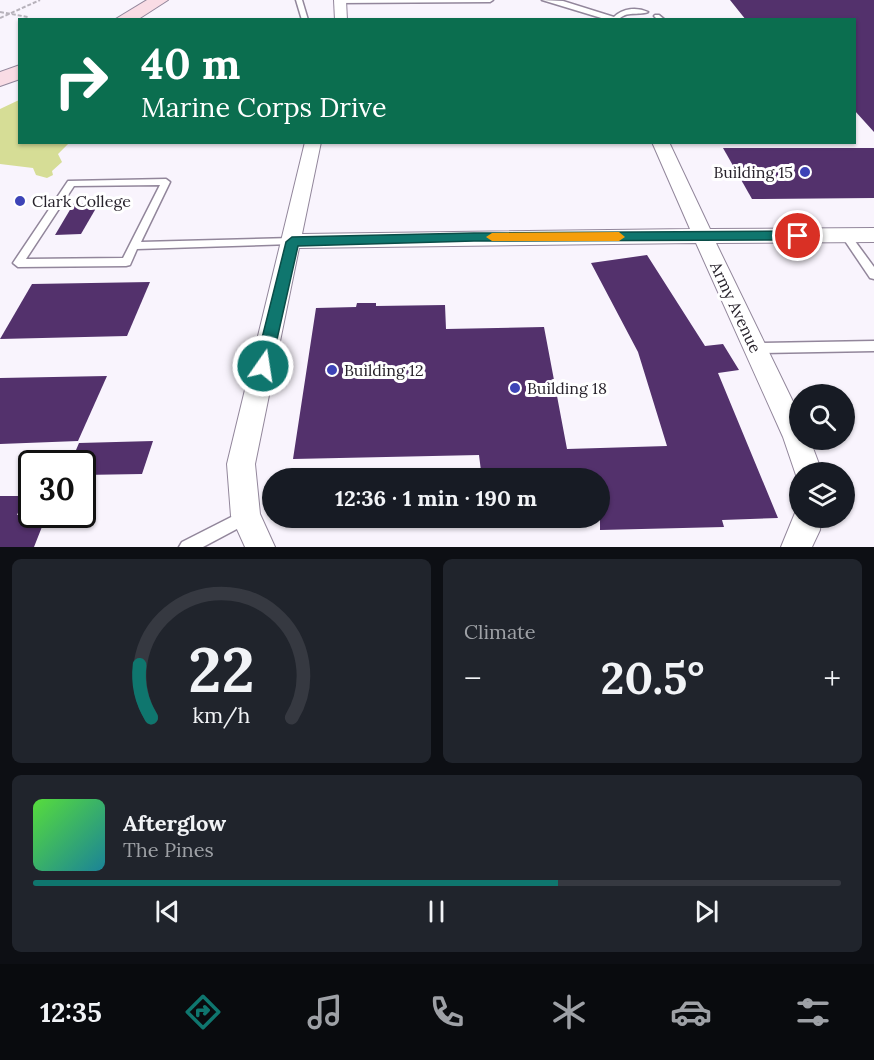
<!DOCTYPE html>
<meta charset="utf-8">
<style>
body{margin:0;font-family:Lora,serif;background:#20242c;color:#f1f3f6;height:100vh;display:flex;flex-direction:column;font-size:22px;white-space:nowrap}
*{box-sizing:border-box;margin:0}
p{font-size:20px;color:#9ea1a6}
.icon{flex:none;width:33px;height:33px;fill:none;stroke:currentColor;stroke-width:2;stroke-linecap:round;stroke-linejoin:round}
.map{position:relative;height:547px;overflow:hidden}
.drawer{display:flex;flex-direction:column;gap:12px;padding:12px;background:#0d0f14;flex:1}
.drawer>*{flex:none}
.guide{position:absolute;left:18px;top:18px;width:838px;height:126px;border-radius:0px;box-shadow:0 2px 4px #0004;background:#0b6e4f;color:#fff;overflow:hidden}
.controls{position:absolute;left:789px;top:384px;display:grid;gap:12px}
.controls a{display:grid;place-items:center;width:66px;height:66px;border-radius:50%;background:#171b24;box-shadow:0 2px 4px #0004;font-size:30px}
.speed{position:absolute;left:18px;top:450px;display:flex;gap:12px;font-size:30px;font-weight:700;text-align:center}
.speed>*{display:grid;place-content:center;width:78px;height:78px;border-radius:50%;background:#171b24;box-shadow:0 2px 4px #0004;line-height:1}
.speed .limit{border:3px solid #111;border-radius:9px;background:#fff;color:#111}
.pin{position:absolute;display:grid;place-items:center;width:51px;height:51px;color:#fff;margin:-26px;border:3px solid #fff;border-radius:50%;box-shadow:0 2px 6px #0007}
.me{position:absolute;width:66px;margin:-33px;rotate:13deg;stroke-linejoin:round;filter:drop-shadow(0 0 4px #0008)}
.turn{display:flex;align-items:center;gap:21px;height:126px;padding:0 24px;font-size:27px}
.turn .icon{width:78px;height:78px;stroke-width:2.5}
.turn b{display:block;font-size:42px;line-height:51px}
.big{font-size:45px;font-weight:800;line-height:1.1}
.drawer .tile{flex:1;display:flex;flex-direction:column;justify-content:center;gap:9px;min-width:0;padding:0 21px;border-radius:9px;background:#20242c}
.drawer .dial{align-items:center;gap:0}
.dial svg{height:156px;overflow:visible;fill:none;stroke:#363941;stroke-width:7;stroke-linecap:round;text-anchor:middle}
.dial text{fill:#f1f3f6;stroke:none}
.song{display:flex;align-items:center;gap:18px}
.cover{width:72px;height:72px;border-radius:9px;background:linear-gradient(135deg,hsl(110 70% 55%),hsl(190 70% 35%))}
.played{height:6px;border-radius:3px;background:linear-gradient(90deg,#0f766e 65%,#363941 65%)}
.keys{display:flex;justify-content:space-around;direction:ltr}
.heat{display:flex;justify-content:space-between;align-items:center;font-size:33px;direction:ltr}
.drawer .tiles{flex:1;display:grid;gap:12px;grid-template-columns:1fr 1fr}
.tile:last-child{grid-column:span 2}
.trip{position:absolute;left:262px;top:468px;width:348px;height:60px;border-radius:30px;background:#171b24;box-shadow:0 2px 4px #0004;font-weight:800;line-height:60px;text-align:center}
.dock{display:flex;height:96px;justify-content:space-around;align-items:center;background:#090b0e;color:#9ea1a6}
.dock .icon{width:42px;height:42px}
.dock .on{color:#0f766e}
.dock b{font-size:27px;color:#f1f3f6}
.map>svg:first-child{display:block}
.green{fill:#d6dd96}
.building{fill:#53316c}
.lines{fill:none;stroke-linecap:round;stroke-linejoin:round}
.lane-casing{stroke:#92869b;stroke-width:3}
.street-casing{stroke:#92869b;stroke-width:2}
.secondary-casing{stroke:#92869b;stroke-width:2}
.path{stroke:#b7b2bb;stroke-width:2;stroke-dasharray:4 2;stroke-linecap:butt}
.lane{fill:#fff;fill-rule:evenodd}
.street{fill:#fff;fill-rule:evenodd}
.secondary{fill:#f9dce5;fill-rule:evenodd}
.route{fill:#0f766e;stroke:#0a4d48;stroke-width:1.5}
.slow{fill:#f59e0b}
.poi-dot{fill:#3d43b7;stroke:#fff;stroke-width:2}
.labels{text-anchor:middle;stroke-width:6;stroke-linejoin:round;paint-order:stroke}
.poi-label{font-size:16px;fill:#27222b;stroke:#fff;text-anchor:start}
.street-label{font-size:16px;fill:#27222b;stroke:#fff}
</style>
<div class="map">
<svg width="874" height="547" viewBox="0 0 874 547">
<rect width="100%" height="100%" fill="#f9f4fd"/>
<path class="green" d="M 19,100 L 20,142 L 69,143 L 58,154 L 62,162 L 52,171 L 53,175 L 47,178 L 36,175 L 33,168 L 0,164 L 0,109 Z"/>
<g class="building">
<path d="M 730,0 L 874,0 L 874,132 L 855,111 L 855,20 L 746,20 Z"/>
<path d="M 723,148 L 874,148 L 874,198 L 752,199 Z"/>
<path d="M 74,203 L 99,203 L 81,234 L 55,235 Z"/>
<path d="M 647,255 L 705,346 L 723,344 L 739,370 L 718,373 L 778,518 L 722,520 L 724,527 L 600,530 L 600,478 L 488,478 L 487,471 L 481,471 L 479,455 L 293,459 L 316,308 L 356,307 L 357,303 L 376,303 L 376,306 L 445,305 L 446,329 L 544,327 L 567,449 L 667,446 L 638,352 L 591,263 Z"/>
<path d="M 150,282 L 127,336 L 0,339 L 32,284 Z"/>
<path d="M 107,376 L 78,441 L 0,444 L 0,378 Z"/>
<path d="M 153,441 L 142,474 L 82,475 L 82,464 L 70,464 L 79,443 Z"/>
<path d="M 0,496 L 25,496 L 17,515 L 47,514 L 34,547 L 0,547 Z"/>
</g>
<g class="lines">
<g class="lane-casing">
<g id="lane">
<path d="M 296,0 L 302,0 L 308,20 L 302,20 Z"/>
<path d="M 341,0 L 493,0 L 490,2 L 339,3 L 339,1 Z"/>
<path d="M 542,0 L 563,1 L 614,17 C 623,8 637,7 648,12 C 638,16 627,10 618,20 L 608,20 Z"/>
<path d="M 655,15 L 659,15 L 665,20 L 658,20 L 654,16 Z"/>
<path d="M 166,179 L 170,182 L 141,242 L 292,238 L 297,241 L 292,244 L 137,249 L 130,265 L 126,266 L 18,267 L 13,263 L 68,181 ZM 160,185 L 123,258 L 26,259 L 74,186 Z"/>
<path d="M 846,232 L 849,233 L 874,267 L 874,279 L 870,278 L 841,235 Z"/>
<path d="M 874,341 L 874,351 L 755,353 L 751,351 L 749,348 L 751,345 L 755,343 Z"/>
<path d="M 245,510 L 250,512 L 252,517 L 250,522 L 203,547 L 179,547 L 182,542 Z"/>
</g>
</g>
<g class="street-casing">
<g id="street">
<path d="M 334,0 L 346,0 L 347,20 L 335,20 Z"/>
<path d="M 305,142 L 321,142 L 302,234 L 690,229 L 652,142 L 669,142 L 710,229 L 874,228 L 874,242 L 716,243 L 800,416 L 800,440 L 810,440 L 822,472 L 800,472 L 798,481 L 783,437 L 696,243 L 299,248 L 255,464 L 260,514 L 275,547 L 245,547 L 231,516 L 227,464 Z"/>
<path d="M 800,507 L 800,518 L 821,518 L 820,530 L 812,547 L 781,547 L 797,508 Z"/>
</g>
</g>
<g class="secondary-casing">
<g id="secondary">
<path d="M 147,0 L 168,0 L 137,20 L 114,20 Z"/>
<path d="M 20,65 L 20,79 L 0,86 L 0,72 Z"/>
</g>
</g>
<g class="path">
<path d="M 0,12 L 28,17"/>
<path d="M 0,18 L 40,0"/>
</g>
<use href="#lane" class="lane"/>
<use href="#street" class="street"/>
<use href="#secondary" class="secondary"/>
</g>
<path class="route" d="M 798,231 L 805,236 L 798,240 L 474,241 L 298,246 L 271,366 L 269,370 L 263,372 L 258,370 L 255,366 L 286,242 L 292,237 L 474,233 Z"/>
<path class="slow" d="M 619,232 L 625,237 L 619,241 L 492,241 L 486,237 L 492,233 Z"/>
<g class="poi-dot">
<circle cx="805" cy="172" r="6"/>
<circle cx="20" cy="201" r="6"/>
<circle cx="332" cy="370" r="6"/>
<circle cx="515" cy="388" r="6"/>
</g>
<g class="labels">
<g class="poi-label">
<text x="793" y="178" text-anchor="end">Building 15</text>
<text x="32" y="207">Clark College</text>
<text x="344" y="376">Building 12</text>
<text x="527" y="394">Building 18</text>
</g>
<g class="street-label">
<text transform="translate(736 307) rotate(65)" y="6">Army Avenue</text>
</g>
</g>
</svg>
<div class="controls">
<a><svg class="icon" aria-label="search" viewBox="0 0 24 24"><circle cx="10" cy="10" r="6"/><path d="M15 15l6 6"/></svg></a>
<a><svg class="icon" aria-label="layers" viewBox="0 0 24 24"><path d="M12 4l9 5-9 5-9-5zM3 14l9 5 9-5"/></svg></a>
</div>
<div class="speed"><div class="limit">30</div></div>
<div class="pin" style="left:798px;top:236px;background:#d93025"><svg class="icon" aria-label="arrive" viewBox="0 0 24 24"><path d="M6 21V4h12l-3 4 3 4H6"/></svg></div>
<svg class="me" style="left:263px;top:366px" viewBox="-20 -20 40 40"><circle r="17" fill="#0f766e" stroke="#fff" stroke-width="3"/><path d="M0-11L8 9 0 5-8 9z" fill="#fff"/></svg>
<div class="trip">12:36 · 1 min · 190 m</div>
<div class="guide">
<div class="turn"><svg class="icon" aria-label="right" viewBox="0 0 24 24"><path d="M7 20v-9h11M14 6l5 5-5 5"/></svg><div><b>40 m</b>Marine Corps Drive</div></div>
</div>
</div>
<section class="drawer">
<div class="tiles">
<div class="tile dial"><svg viewBox="0 0 100 80">
<path d="M14 69A42 42 0 1 1 86 69"/>
<path d="M14 69A42 42 0 0 1 8 42" stroke="#0f766e"/>
<text x="50" y="56" font-size="32" font-weight="700">22</text>
<text x="50" y="72" font-size="11">km/h</text>
</svg></div>
<div class="tile"><p>Climate</p>
<div class="heat"><a>−</a><b class="big">20.5°</b><a>+</a></div>
</div>
<div class="tile">
<div class="song"><i class="cover"></i><div><b>Afterglow</b><p>The Pines</p></div></div>
<div class="played"></div>
<div class="keys"><svg class="icon" aria-label="previous" viewBox="0 0 24 24"><path d="M18 5L8 12l10 7zM5 5v14"/></svg><svg class="icon" aria-label="pause" viewBox="0 0 24 24"><path d="M8 5v14M16 5v14"/></svg><svg class="icon" aria-label="next" viewBox="0 0 24 24"><path d="M6 5l10 7-10 7zM19 5v14"/></svg></div>
</div>
</div>
</section>
<nav class="dock">
<b>12:35</b>
<svg class="icon on" aria-label="directions" viewBox="0 0 24 24"><path d="M12 3l9 9-9 9-9-9zM9 14v-3h6M13 9l2 2-2 2"/></svg>
<svg class="icon" aria-label="music" viewBox="0 0 24 24"><path d="M9 18V5l10-2v13"/><circle cx="6" cy="18" r="3"/><circle cx="16" cy="16" r="3"/></svg>
<svg class="icon" aria-label="phone" viewBox="0 0 24 24"><path d="M5 4h4l2 5-3 2q2 4 5 5l2-3 5 2v4C11 20 4 13 5 4z"/></svg>
<svg class="icon" aria-label="climate" viewBox="0 0 24 24"><path d="M12 3v18M4 7l16 10M4 17L20 7"/></svg>
<svg class="icon" aria-label="car" viewBox="0 0 24 24"><path d="M5 17H2v-5l4-1 3-4h7l3 4 3 1v5h-3M9 17h6M6 11h13"/><circle cx="7" cy="17" r="2"/><circle cx="17" cy="17" r="2"/></svg>
<svg class="icon" aria-label="filters" viewBox="0 0 24 24"><path d="M4 7h16M4 17h16"/><circle cx="9" cy="7" r="2"/><circle cx="15" cy="17" r="2"/></svg>
</nav>
